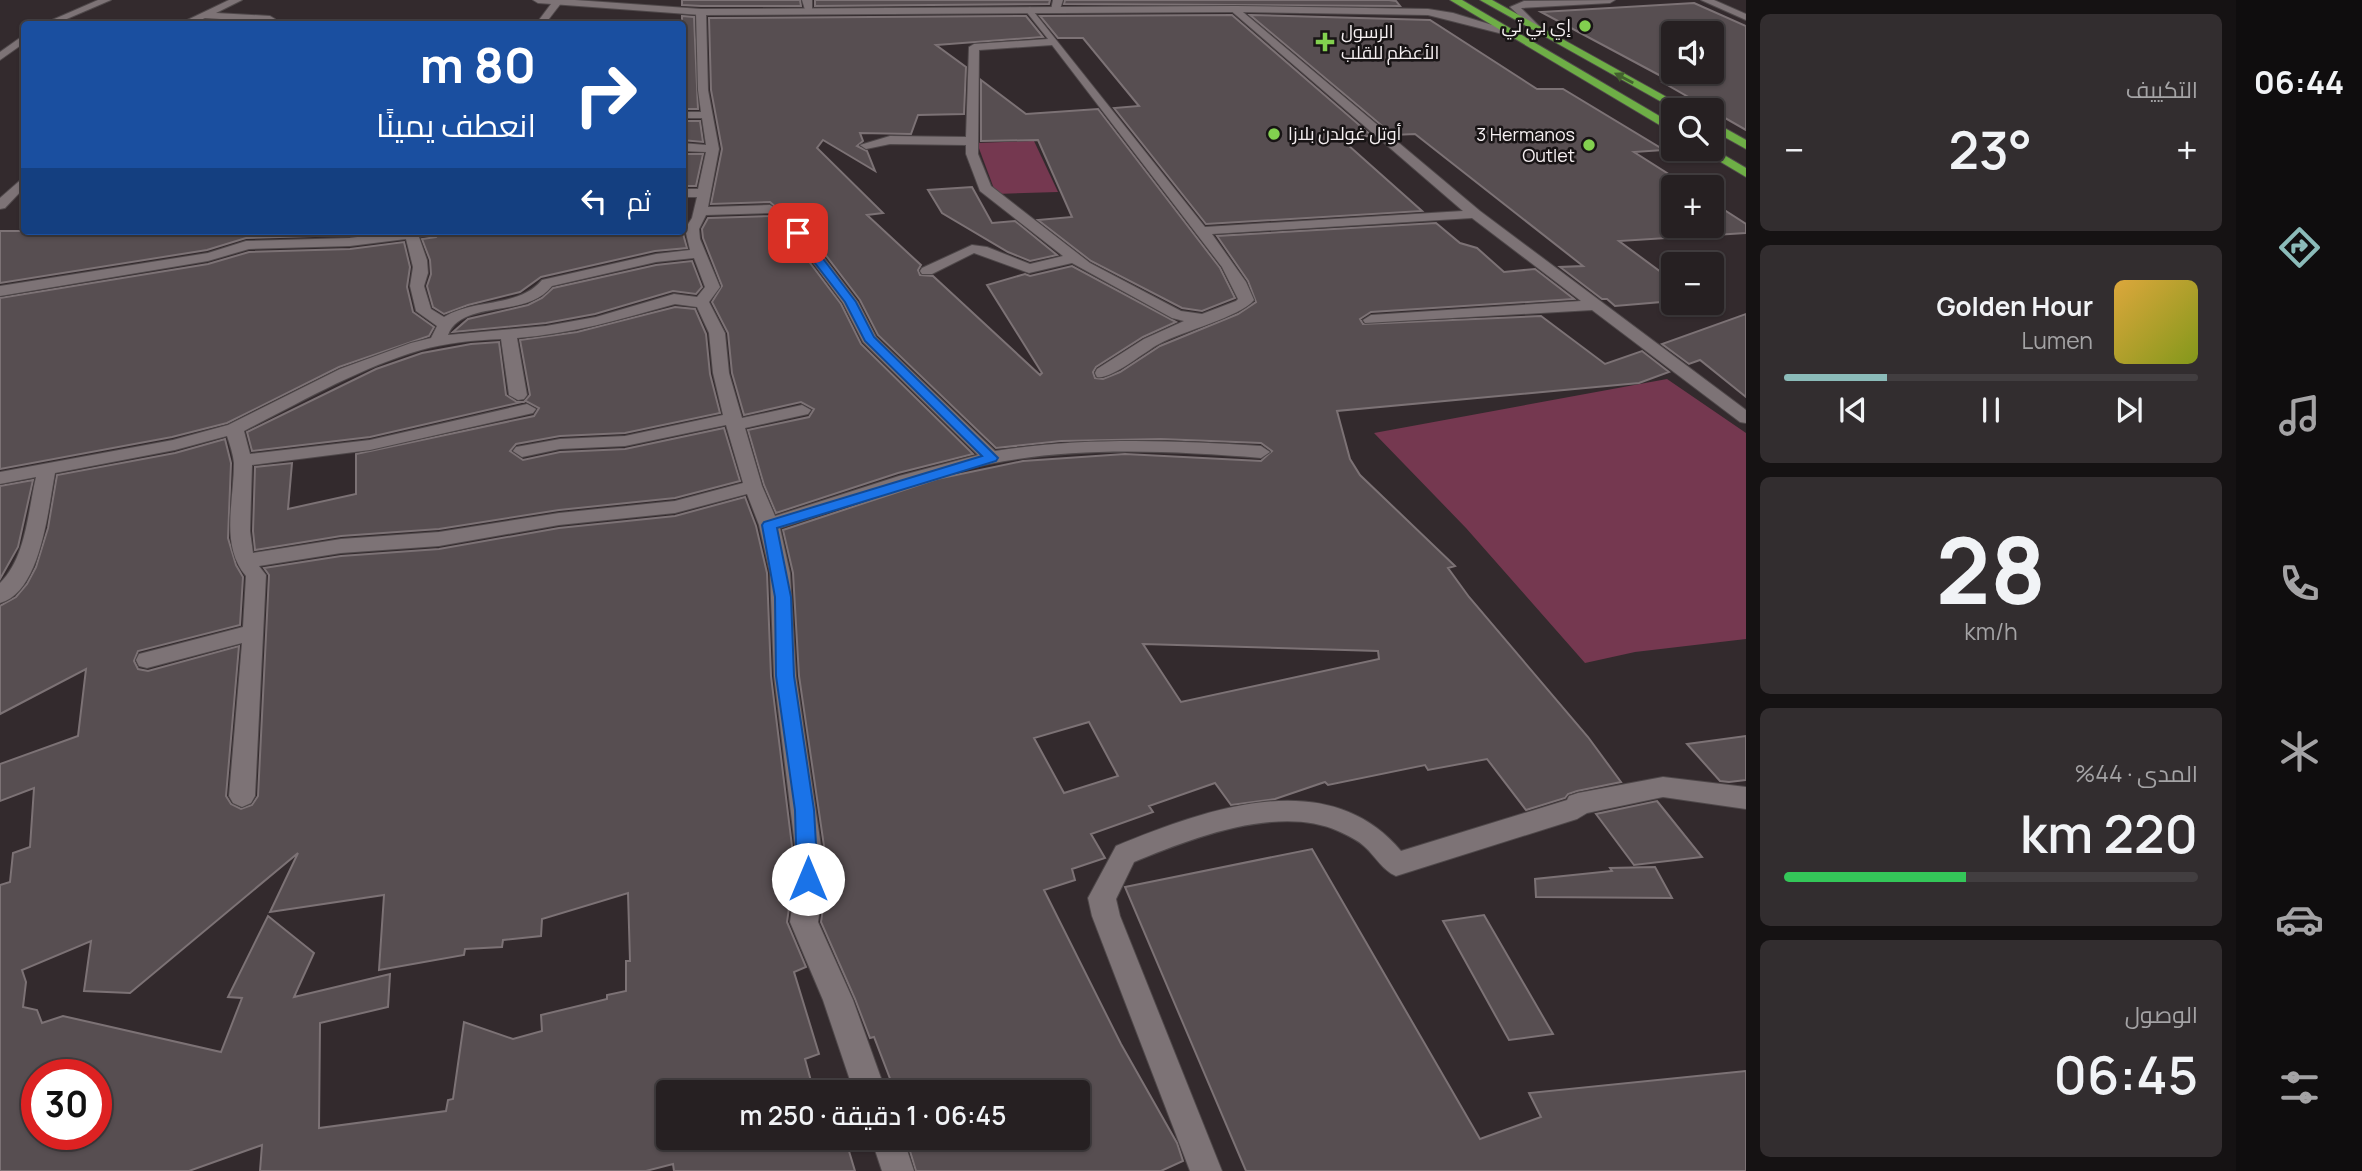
<!DOCTYPE html>
<html lang="ar">
<meta charset="utf-8">
<style>
body{margin:0;font-family:Manrope,Cairo,sans-serif;background:#322d2f;color:#f1f3f6;direction:rtl;height:100vh;display:flex;flex-direction:column;font-size:26px;white-space:nowrap}
*{box-sizing:border-box;margin:0}
p{font-size:23px;color:#a4a3a5}
.icon{flex:none;width:38px;height:38px;fill:none;stroke:currentColor;stroke-width:2;stroke-linecap:round;stroke-linejoin:round}
.map{position:relative;flex:1;overflow:hidden;direction:ltr}
.drawer{display:flex;flex-direction:column;gap:14px;padding:14px;background:#151213;width:490px}
.drawer>*{flex:none}
.banner{position:absolute;left:21px;top:21px;width:665px;height:214px;border-radius:7px;box-shadow:0 2px 5px #0004,0 0 0 2px #423e40;direction:rtl;background:#1a4fa0;color:#fff;overflow:hidden}
.buttons{position:absolute;left:1661px;top:21px;display:grid;gap:14px}
.buttons a{display:grid;place-items:center;width:63px;height:63px;border-radius:7px;background:#262022;box-shadow:0 2px 5px #0004,0 0 0 2px #423e40;font-size:35px}
.speed{position:absolute;left:21px;top:1059px;display:flex;gap:14px;font-size:35px;font-weight:700;text-align:center}
.speed>*{display:grid;place-content:center;width:91px;height:91px;border-radius:50%;background:#262022;box-shadow:0 2px 5px #0004,0 0 0 2px #423e40;line-height:1}
.speed .limit{border:10px solid #d22;background:#fff;color:#111}
.pin{position:absolute;display:grid;place-items:center;width:60px;height:60px;color:#fff;margin:-30px;border-radius:14px;box-shadow:0 4px 10px #0006}
.me{position:absolute;width:77px;margin:-38px;rotate:0deg;stroke-linejoin:round;filter:drop-shadow(0 0 5px #0008)}
.turn{display:flex;align-items:center;gap:24px;height:147px;padding:0 35px;font-size:32px}
.turn .icon{width:91px;height:91px;stroke-width:2.5}
.turn b{display:block;font-size:49px;line-height:60px}
.then{display:flex;align-items:center;height:66px;padding:0 35px;background:#0003;gap:14px;font-size:26px}
.big{font-size:52px;font-weight:600;line-height:1.1}
.drawer .widget{flex:1;display:flex;flex-direction:column;justify-content:center;gap:10px;min-width:0;padding:0 24px;border-radius:10px;background:#322d2f}
.drawer .dial{align-items:center;gap:0}
.dial b{font-size:91px;line-height:1}
.song{display:flex;align-items:center;gap:21px}
.cover{width:84px;height:84px;border-radius:10px;background:linear-gradient(135deg,hsl(40 70% 55%),hsl(70 70% 35%))}
.played{height:7px;border-radius:4px;background:linear-gradient(90deg,#8bbbb9 25%,#423e40 25%)}
.keys{display:flex;justify-content:space-around;direction:ltr}
.heat{display:flex;justify-content:space-between;align-items:center;font-size:38px;direction:ltr}
.charge{height:10px;border-radius:5px;background:linear-gradient(90deg,#34c759 44%,#423e40 0)}
.trip{position:absolute;left:656px;top:1080px;width:434px;height:70px;border-radius:7px;background:#262022;box-shadow:0 2px 5px #0004,0 0 0 2px #423e40;font-weight:600;line-height:70px;text-align:center;direction:rtl}
main{display:flex;flex:1;min-height:0}
.dock{display:flex;flex-direction:column;width:126px;justify-content:space-around;align-items:center;background:#0f0d0e;color:#a4a3a5}
.dock .icon{width:49px;height:49px}
.dock .active{color:#8bbbb9}
.dock b{font-size:32px;color:#f1f3f6}
.map>svg:first-child{display:block}
.green{fill:#753850}
.building{fill:#574e51;stroke:#7c7275;stroke-width:2;fill-rule:evenodd}
.lines{fill:none;stroke-linecap:round;stroke-linejoin:round}
.street-casing{stroke:#4f484a;stroke-width:2}
.secondary-casing{stroke:#4f484a;stroke-width:2}
.highway-casing{stroke:#4f484a;stroke-width:2}
.street{fill:#7d7376;fill-rule:evenodd}
.secondary{fill:#7d7376;fill-rule:evenodd}
.highway{fill:#6eae46;fill-rule:evenodd}
.oneway{fill:#43612e}
.route{fill:#1a73e8;stroke:#114b97;stroke-width:2}
.poi-dot{fill:#82d04f;stroke:#181415;stroke-width:2.5}
.labels{text-anchor:middle;stroke-width:5;stroke-linejoin:round;paint-order:stroke}
.far-poi-label{font-size:18px;fill:#f6f0f2;stroke:#181415;text-anchor:end}
</style>
<main>
<nav class="dock">
<b>06:44</b>
<svg class="icon active" aria-label="directions" viewBox="0 0 24 24"><path d="M12 3l9 9-9 9-9-9zM9 14v-3h6M13 9l2 2-2 2"/></svg>
<svg class="icon" aria-label="music" viewBox="0 0 24 24"><path d="M9 18V5l10-2v13"/><circle cx="6" cy="18" r="3"/><circle cx="16" cy="16" r="3"/></svg>
<svg class="icon" aria-label="phone" viewBox="0 0 24 24"><path d="M5 4h4l2 5-3 2q2 4 5 5l2-3 5 2v4C11 20 4 13 5 4z"/></svg>
<svg class="icon" aria-label="climate" viewBox="0 0 24 24"><path d="M12 3v18M4 7l16 10M4 17L20 7"/></svg>
<svg class="icon" aria-label="car" viewBox="0 0 24 24"><path d="M5 17H2v-5l4-1 3-4h7l3 4 3 1v5h-3M9 17h6M6 11h13"/><circle cx="7" cy="17" r="2"/><circle cx="17" cy="17" r="2"/></svg>
<svg class="icon" aria-label="filters" viewBox="0 0 24 24"><path d="M4 7h16M4 17h16"/><circle cx="9" cy="7" r="2"/><circle cx="15" cy="17" r="2"/></svg>
</nav>
<section class="drawer">
<div class="widget"><p>التكييف</p>
<div class="heat"><a>−</a><b class="big">23°</b><a>+</a></div>
</div>
<div class="widget">
<div class="song"><i class="cover"></i><div><b>Golden Hour</b><p>Lumen</p></div></div>
<div class="played"></div>
<div class="keys"><svg class="icon" aria-label="previous" viewBox="0 0 24 24"><path d="M18 5L8 12l10 7zM5 5v14"/></svg><svg class="icon" aria-label="pause" viewBox="0 0 24 24"><path d="M8 5v14M16 5v14"/></svg><svg class="icon" aria-label="next" viewBox="0 0 24 24"><path d="M6 5l10 7-10 7zM19 5v14"/></svg></div>
</div>
<div class="widget dial"><b>28</b><p>km/h</p></div>
<div class="widget"><p>المدى · 44%</p><b class="big">220 km</b><div class="charge"></div></div>
<div class="widget"><p>الوصول</p><b class="big">06:45</b></div>
</section>
<div class="map">
<svg width="1746" height="1171" viewBox="0 0 1746 1171">
<rect width="100%" height="100%" fill="#332a2d"/>
<g class="green">
<path d="M 1034,141 L 1058,192 L 996,194 L 977,143 Z"/>
<path d="M 1667,379 L 1746,433 L 1746,639 L 1635,652 L 1585,663 L 1466,528 L 1374,433 Z"/>
</g>
<g class="building">
<path d="M 682,0 L 800,0 L 801,6 L 701,6 L 682,5 Z"/>
<path d="M 815,0 L 1050,0 L 1049,4 L 815,6 Z"/>
<path d="M 1065,0 L 1389,0 L 1396,1 L 1400,6 L 1064,4 Z"/>
<path d="M 1694,3 L 1746,26 L 1746,130 L 1664,83 L 1674,83 L 1541,12 ZM 1673,33 L 1712,33 L 1712,72 L 1673,72 Z"/>
<path d="M 1232,15 L 1372,136 L 1339,137 L 1422,211 L 1206,224 L 1114,108 L 1139,106 L 1083,38 L 1058,38 L 1040,16 Z"/>
<path d="M 1250,15 L 1430,20 L 1537,89 L 1563,89 L 1664,150 L 1634,152 L 1689,187 L 1673,187 L 1673,226 L 1712,226 L 1712,202 L 1746,224 L 1746,233 L 1619,241 L 1673,281 L 1673,301 L 1615,306 L 1607,299 L 1602,299 L 1560,267 L 1583,266 L 1415,134 L 1393,135 Z"/>
<path d="M 682,16 L 694,17 L 698,109 L 682,109 Z"/>
<path d="M 1026,16 L 1043,37 L 936,45 L 966,67 L 964,114 L 918,115 L 911,134 L 860,133 L 863,141 L 857,146 L 867,151 L 875,171 L 823,140 L 817,148 L 883,213 L 867,215 L 921,265 L 918,270 L 920,275 L 933,276 L 1040,375 L 1042,373 L 987,285 L 1025,274 L 1030,276 L 1072,266 L 1176,322 L 1143,337 L 1096,367 L 1093,372 L 1095,378 L 1103,379 L 1120,372 L 1160,346 L 1238,314 L 1256,302 L 1248,281 L 1217,236 L 1436,223 L 1460,243 L 1477,248 L 1504,272 L 1535,269 L 1574,299 L 1371,312 L 1360,319 L 1363,324 L 1541,316 L 1605,364 L 1642,351 L 1669,372 L 1639,383 L 1337,411 L 1350,459 L 1360,475 L 1455,566 L 1448,568 L 1469,597 L 1588,737 L 1621,782 L 1577,791 L 1568,794 L 1565,798 L 1526,810 L 1487,759 L 1428,770 L 1425,765 L 1328,785 L 1325,782 L 1275,799 L 1231,805 L 1215,783 L 1149,806 L 1153,812 L 1091,834 L 1105,858 L 1072,869 L 1075,880 L 1044,890 L 1121,1044 L 1177,1143 L 1183,1161 L 1161,1171 L 916,1171 L 906,1138 L 1078,1138 L 1078,1092 L 888,1092 L 894,1089 L 874,1037 L 870,1038 L 855,999 L 821,922 L 825,894 L 824,846 L 799,676 L 793,573 L 783,530 L 937,479 L 1023,461 L 1125,454 L 1261,461 L 1272,451 L 1261,443 L 1161,439 L 1061,441 L 996,448 L 878,335 L 860,300 L 805,228 L 799,226 L 790,231 L 789,235 L 841,304 L 861,344 L 973,454 L 898,473 L 776,513 L 764,485 L 748,430 L 809,417 L 814,409 L 801,402 L 744,415 L 732,373 L 728,333 L 712,302 L 722,286 L 703,238 L 702,229 L 708,218 L 770,216 L 779,210 L 770,202 L 711,204 L 722,149 L 711,90 L 709,18 ZM 1143,644 L 1378,651 L 1379,659 L 1181,702 ZM 1089,722 L 1118,776 L 1064,793 L 1034,738 Z"/>
<path d="M 981,80 L 1026,114 L 1098,109 L 1220,268 L 1235,298 L 1202,311 L 1182,308 L 1091,261 L 1038,220 L 1072,217 L 1038,140 L 981,141 Z"/>
<path d="M 682,121 L 700,121 L 703,142 L 682,140 Z"/>
<path d="M 682,154 L 703,154 L 696,186 L 682,186 Z"/>
<path d="M 972,187 L 992,223 L 1015,221 L 1057,255 L 1030,261 L 1008,252 L 942,213 L 928,190 Z"/>
<path d="M 682,230 L 687,248 L 655,251 L 541,277 L 520,292 L 468,305 L 444,314 L 433,307 L 427,286 L 431,274 L 430,260 L 422,239 L 436,237 L 441,231 Z"/>
<path d="M 0,231 L 381,231 L 350,235 L 246,238 L 207,250 L 0,283 Z"/>
<path d="M 404,242 L 410,267 L 407,287 L 413,312 L 434,327 L 429,336 L 339,367 L 227,423 L 172,437 L 0,469 L 0,298 L 208,264 L 249,252 L 350,249 Z"/>
<path d="M 692,261 L 702,287 L 696,294 L 673,291 L 595,314 L 546,323 L 453,332 L 468,319 L 528,305 L 542,298 L 553,288 L 656,265 Z"/>
<path d="M 675,307 L 695,309 L 706,334 L 710,374 L 720,413 L 625,433 L 560,436 L 516,444 L 510,451 L 523,460 L 560,452 L 625,449 L 724,428 L 740,481 L 675,498 L 559,510 L 439,529 L 341,536 L 255,550 L 253,531 L 255,467 L 292,463 L 288,509 L 356,494 L 356,454 L 534,416 L 539,408 L 526,401 L 370,437 L 252,451 L 247,432 L 376,369 L 422,353 L 471,344 L 499,342 L 506,395 L 517,402 L 524,402 L 530,395 L 520,340 L 577,332 Z"/>
<path d="M 1746,314 L 1746,397 L 1700,360 L 1689,364 L 1662,344 Z"/>
<path d="M 225,439 L 231,463 L 228,538 L 236,565 L 243,577 L 240,625 L 138,651 L 134,661 L 138,669 L 148,671 L 239,646 L 226,796 L 231,804 L 241,809 L 252,805 L 258,796 L 269,575 L 264,568 L 341,556 L 439,549 L 559,528 L 675,516 L 745,497 L 756,526 L 767,573 L 771,676 L 792,846 L 791,894 L 787,922 L 806,967 L 794,972 L 819,1054 L 805,1059 L 814,1092 L 668,1092 L 668,1138 L 845,1138 L 855,1171 L 674,1171 L 673,1164 L 646,1171 L 260,1171 L 262,1145 L 189,1171 L 0,1171 L 0,885 L 10,882 L 13,853 L 30,847 L 34,788 L 0,801 L 0,764 L 78,736 L 86,669 L 0,714 L 0,606 L 16,597 L 27,584 L 36,567 L 48,528 L 57,475 L 175,453 ZM 298,853 L 270,912 L 384,895 L 379,970 L 464,955 L 465,949 L 502,947 L 503,940 L 541,936 L 542,919 L 628,893 L 630,961 L 626,961 L 626,991 L 607,995 L 607,999 L 541,1015 L 542,1031 L 513,1039 L 464,1022 L 453,1099 L 448,1100 L 446,1111 L 319,1128 L 320,1023 L 388,1007 L 390,974 L 294,997 L 314,953 L 268,916 L 228,997 L 242,998 L 221,1052 L 63,1016 L 42,1023 L 37,1010 L 23,1007 L 26,982 L 22,970 L 91,941 L 84,991 L 130,993 ZM 37,1074 L 96,1074 L 96,1134 L 37,1134 Z"/>
<path d="M 33,480 L 18,547 L 0,579 L 0,486 Z"/>
<path d="M 1746,736 L 1746,780 L 1729,782 L 1720,781 L 1687,744 Z"/>
<path d="M 1657,801 L 1702,857 L 1634,865 L 1596,814 Z"/>
<path d="M 1312,849 L 1480,1139 L 1541,1117 L 1529,1093 L 1746,1071 L 1746,1171 L 1246,1171 L 1125,887 Z"/>
<path d="M 1655,867 L 1672,898 L 1536,897 L 1535,879 L 1612,871 L 1610,868 Z"/>
<path d="M 1484,915 L 1553,1034 L 1509,1040 L 1443,921 Z"/>
</g>
<g class="lines">
<g class="street-casing">
<g id="street">
<path d="M 98,0 L 111,0 L 55,24 L 43,24 Z"/>
<path d="M 229,0 L 242,0 L 216,13 L 270,16 L 275,19 L 270,22 L 205,18 L 191,24 L 179,24 Z"/>
<path d="M 554,0 L 562,2 L 545,24 L 536,24 Z"/>
<path d="M 802,0 L 812,0 L 812,13 L 806,13 Z"/>
<path d="M 1053,0 L 1063,0 L 1059,12 L 1051,10 Z"/>
<path d="M 1030,7 L 1205,227 L 1463,211 L 1229,9 L 1237,7 L 1480,211 L 1746,410 L 1746,423 L 1740,422 L 1592,310 L 1365,323 L 1363,320 L 1371,315 L 1581,301 L 1472,218 L 1212,234 L 1246,282 L 1254,300 C 1240,317 1183,331 1159,344 C 1144,352 1111,380 1097,377 L 1095,373 L 1097,369 L 1144,339 L 1184,321 L 1172,318 L 1072,263 L 1029,273 L 974,253 L 932,274 L 922,274 L 920,271 L 922,268 L 972,245 L 987,247 L 1030,264 L 1063,256 L 980,191 L 966,154 L 966,145 L 890,144 L 866,149 L 860,145 L 890,136 L 966,137 L 969,47 L 974,44 L 1048,39 L 1025,10 ZM 1052,45 L 1222,267 L 1238,299 L 1236,301 L 1202,314 L 1181,311 L 1090,263 L 991,186 L 978,154 L 979,50 Z"/>
<path d="M 701,9 L 706,12 L 708,90 L 719,149 L 708,207 L 770,205 L 777,209 L 770,213 L 706,215 L 699,229 L 700,239 L 720,287 L 709,302 L 725,333 L 729,373 L 742,418 L 802,405 L 811,410 L 808,414 L 745,428 L 762,486 L 775,516 L 899,476 L 978,455 L 863,342 L 843,303 L 791,233 L 798,229 L 803,230 L 858,302 L 876,337 L 995,451 C 1083,437 1172,440 1261,446 L 1270,452 L 1261,458 C 1171,451 1078,446 989,464 C 918,478 849,507 780,528 L 790,573 L 796,676 L 821,846 L 822,894 L 818,922 L 853,1000 L 886,1092 L 854,1092 L 823,1000 L 790,922 L 794,894 L 795,846 L 774,676 L 770,573 L 759,525 L 747,494 L 675,513 L 559,525 L 439,546 L 341,553 L 259,566 L 266,575 L 255,796 L 251,803 L 242,807 L 233,803 L 229,796 L 242,643 L 147,668 L 139,666 L 136,660 L 139,654 L 243,627 L 246,576 C 220,546 234,501 234,463 C 233,454 230,445 227,436 L 175,450 L 55,473 C 48,509 41,592 0,603 L 0,583 C 26,558 28,511 36,477 L 0,484 L 0,472 L 173,440 L 228,425 L 340,369 L 411,343 L 431,338 L 437,326 L 416,311 L 410,286 L 413,267 L 406,239 L 350,246 L 249,249 L 208,261 L 0,296 L 0,286 L 208,253 L 246,241 L 350,238 L 400,231 L 438,231 L 436,234 L 419,237 L 427,260 L 428,273 L 424,286 L 431,309 L 444,317 C 474,298 519,308 542,280 L 656,254 L 690,250 L 685,229 L 692,218 L 697,197 L 682,197 L 682,189 L 698,189 L 706,152 L 682,151 L 682,143 L 706,145 L 702,118 L 682,118 L 682,112 L 701,112 L 698,90 L 696,12 ZM 694,258 L 705,287 L 697,297 L 674,294 L 596,317 L 546,326 L 448,335 C 462,299 527,319 552,286 L 656,262 ZM 675,304 L 697,307 L 709,333 L 713,373 L 723,415 L 625,436 L 560,439 L 516,447 L 513,451 L 522,457 L 560,449 L 625,446 L 726,425 L 743,483 L 675,501 L 559,513 L 439,532 L 341,539 L 253,553 L 250,531 L 252,465 L 370,450 L 533,413 L 536,409 L 527,404 L 370,440 L 250,454 L 244,431 C 301,402 359,368 421,350 C 446,343 474,340 501,339 L 509,395 L 518,400 L 524,399 L 527,395 L 517,338 C 571,334 622,319 675,304 Z"/>
<path d="M 24,35 L 24,43 L 0,60 L 0,52 Z"/>
<path d="M 24,177 L 24,188 L 5,208 L 0,209 L 0,198 Z"/>
<path d="M 1663,777 L 1746,787 L 1746,809 L 1663,797 L 1587,813 L 1577,819 L 1396,876 C 1382,870 1376,857 1365,847 C 1358,840 1347,835 1338,831 C 1279,804 1190,839 1134,862 L 1116,899 L 1120,916 L 1222,1171 L 1190,1171 L 1092,916 L 1088,898 L 1116,846 C 1204,810 1328,763 1401,851 L 1567,800 L 1569,796 L 1578,793 Z"/>
<path d="M 871,1138 L 903,1138 L 914,1171 L 882,1171 Z"/>
</g>
</g>
<g class="secondary-casing">
<g id="secondary">
<path d="M 533,0 L 575,0 L 701,9 L 1236,6 L 1428,9 L 1453,13 L 1515,32 L 1510,35 L 1499,33 L 1428,15 L 1236,12 L 701,15 L 538,3 Z"/>
<path d="M 1615,0 L 1610,3 L 1521,8 L 1543,30 L 1538,33 L 1510,7 L 1524,1 Z"/>
<path d="M 1701,0 L 1714,0 L 1746,14 L 1746,20 Z"/>
</g>
</g>
<g class="highway-casing">
<g id="highway">
<path d="M 1450,0 L 1462,0 L 1673,124 L 1673,133 Z"/>
<path d="M 1480,0 L 1492,0 L 1690,110 L 1676,110 Z"/>
<path d="M 1712,121 L 1746,140 L 1746,149 L 1712,130 Z"/>
<path d="M 1712,148 L 1746,168 L 1746,177 L 1699,149 Z"/>
</g>
</g>
<use href="#street" class="street"/>
<use href="#secondary" class="secondary"/>
<use href="#highway" class="highway"/>
</g>
<defs><path id="oneway-solid" d="M-6-.8H1V-3.2L6.5 0L1 3.2V.8H-6Z" transform="scale(1.75)"/></defs>
<use class="oneway" href="#oneway-solid" transform="translate(1624 78) rotate(-152)"/>
<path class="route" d="M 794,231 L 802,231 L 856,302 L 874,337 L 998,458 L 996,461 L 777,528 L 791,597 L 794,676 L 814,810 L 818,879 L 815,886 L 808,888 L 800,886 L 797,879 L 795,810 L 776,676 L 775,597 L 762,525 L 764,522 L 982,456 L 865,341 L 845,302 L 794,236 Z"/>
<g class="poi-dot">
<circle cx="1585" cy="26" r="7"/>
<path d="M1321.5 31.5h7v7h7v7h-7v7h-7v-7h-7v-7h7z"/>
<circle cx="1274" cy="134" r="7"/>
<circle cx="1589" cy="145" r="7"/>
</g>
<g class="labels">
<g class="far-poi-label">
<text x="1571" y="32">إي بي تي</text>
<text x="1341" y="38" text-anchor="start">الرسول<tspan x="1341" dy="21">الأعظم للقلب</tspan></text>
<text x="1288" y="140" text-anchor="start">أوتل غولدن بلازا</text>
<text x="1575" y="141">3 Hermanos<tspan x="1575" dy="21">Outlet</tspan></text>
</g>
</g>
</svg>
<div class="buttons">
<a><svg class="icon" aria-label="sound" viewBox="0 0 24 24"><path d="M4 9h4l5-4v14l-5-4H4zM17 9q2 3 0 6"/></svg></a>
<a><svg class="icon" aria-label="search" viewBox="0 0 24 24"><circle cx="10" cy="10" r="6"/><path d="M15 15l6 6"/></svg></a>
<a>+</a>
<a>−</a>
</div>
<div class="speed"><div class="limit">30</div></div>
<div class="pin" style="left:798px;top:233px;background:#d93025"><svg class="icon" aria-label="arrive" viewBox="0 0 24 24"><path d="M6 21V4h12l-3 4 3 4H6"/></svg></div>
<svg class="me" style="left:808px;top:879px" viewBox="-20 -20 40 40"><circle r="19" fill="#fff"/><path d="M0-13L10 11 0 6-10 11z" fill="#1a73e8"/></svg>
<div class="trip">06:45 · 1 دقيقة · 250 m</div>
<div class="banner">
<div class="turn"><svg class="icon" aria-label="right" viewBox="0 0 24 24"><path d="M7 20v-9h11M14 6l5 5-5 5"/></svg><div><b>80 m</b>انعطف يمينًا</div></div>
<div class="then">ثم<svg class="icon" aria-label="left" viewBox="0 0 24 24"><path d="M17 20v-9H6M10 6l-5 5 5 5"/></svg></div>
</div>
</div>
</main>
